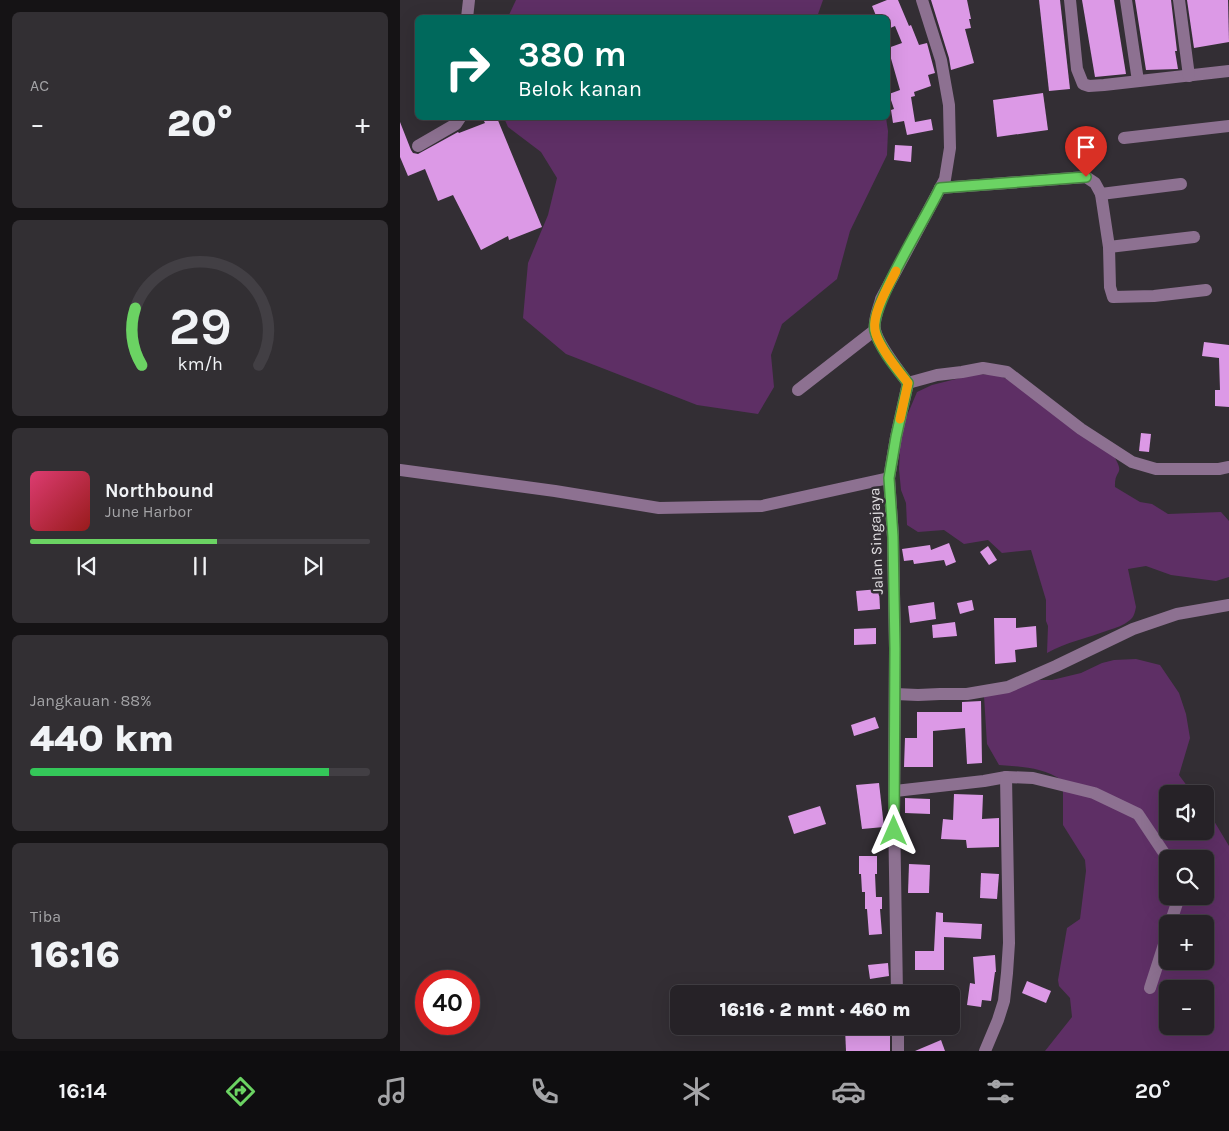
<!DOCTYPE html>
<html lang="id">
<meta charset="utf-8">
<style>
body{margin:0;font-family:Karla,sans-serif;background:#322f33;color:#f1f3f6;height:100vh;display:flex;flex-direction:column;font-size:19px;white-space:nowrap}
*{box-sizing:border-box;margin:0}
p{font-size:16px;color:#a4a4a7}
.icon{flex:none;width:28px;height:28px;fill:none;stroke:currentColor;stroke-width:2;stroke-linecap:round;stroke-linejoin:round}
.map{position:relative;flex:1;overflow:hidden}
.sheet{display:flex;flex-direction:column;gap:12px;padding:12px;background:#151315;width:400px}
.sheet>*{flex:none}
.banner{position:absolute;left:15px;top:15px;width:475px;height:105px;border-radius:8px;box-shadow:0 5px 20px #0002,0 0 0 1px #423f44;background:#00695c;color:#fff;overflow:hidden}
.fabs{position:absolute;left:759px;top:785px;display:grid;gap:10px}
.fabs a{display:grid;place-items:center;width:55px;height:55px;border-radius:8px;background:#262227;box-shadow:0 5px 20px #0002,0 0 0 1px #423f44;font-size:25px}
.speed{position:absolute;left:15px;top:970px;display:flex;gap:10px;font-size:25px;font-weight:700;text-align:center}
.speed>*{display:grid;place-content:center;width:65px;height:65px;border-radius:50%;background:#262227;box-shadow:0 5px 20px #0002,0 0 0 1px #423f44;line-height:1}
.speed .limit{border:8px solid #d22;background:#fff;color:#111}
.pin{position:absolute;display:grid;place-items:center;width:42px;height:42px;color:#fff;margin:-51px -21px;border-radius:50% 50% 50% 0;rotate:-45deg;box-shadow:0 0 5px #0007}
.pin .icon{rotate:45deg}
.me{position:absolute;width:55px;margin:-28px;rotate:0deg;stroke-linejoin:round;filter:drop-shadow(0 0 4px #0008)}
.turn{display:flex;align-items:center;gap:18px;height:105px;padding:0 20px;font-size:22px}
.turn .icon{width:65px;height:65px;stroke-width:2.5}
.turn b{display:block;font-size:35px;line-height:42px}
.big{font-size:38px;font-weight:800;line-height:1.1}
.sheet .widget{flex:1;display:flex;flex-direction:column;justify-content:center;gap:8px;min-width:0;padding:0 18px;border-radius:8px;background:#322f33}
.sheet .dial{align-items:center;gap:0}
.dial svg{height:130px;overflow:visible;fill:none;stroke:#423f44;stroke-width:7;stroke-linecap:round;text-anchor:middle}
.dial text{fill:#f1f3f6;stroke:none}
.song{display:flex;align-items:center;gap:15px}
.cover{width:60px;height:60px;border-radius:8px;background:linear-gradient(135deg,hsl(340 70% 55%),hsl(0 70% 35%))}
.played{height:5px;border-radius:2px;background:linear-gradient(90deg,#6bd363 55%,#423f44 55%)}
.keys{display:flex;justify-content:space-around;direction:ltr}
.heat{display:flex;justify-content:space-between;align-items:center;font-size:28px;direction:ltr}
.charge{height:8px;border-radius:4px;background:linear-gradient(90deg,#34c759 88%,#423f44 0)}
.trip{position:absolute;left:270px;top:985px;width:290px;height:50px;border-radius:8px;background:#262227;box-shadow:0 5px 20px #0002,0 0 0 1px #423f44;font-weight:800;line-height:50px;text-align:center}
.tabs{display:flex;height:80px;justify-content:space-around;align-items:center;background:#0f0e10;color:#a4a4a7}
.tabs .icon{width:35px;height:35px}
.tabs .active{color:#6bd363}
.tabs b{font-size:22px;color:#f1f3f6}
main{display:flex;flex:1;min-height:0}
.map>svg:first-child{display:block}
.green{fill:#5e2f65;fill-rule:evenodd}
.building{fill:#dc99e6}
.lines{fill:none;stroke-linecap:round;stroke-linejoin:round}
.minor{stroke:#8d7191;stroke-width:12}
.route-casing{stroke:#468940;stroke-width:12}
.route{stroke:#6bd363;stroke-width:9}
.slow{stroke:#f59e0b;stroke-width:9}
.labels{text-anchor:middle;stroke-width:5;stroke-linejoin:round;paint-order:stroke}
.street-label{font-size:15px;fill:#e2dfe2;stroke:#332e34}
</style>
<main>
<section class="sheet">
<div class="widget"><p>AC</p>
<div class="heat"><a>−</a><b class="big">20°</b><a>+</a></div>
</div>
<div class="widget dial"><svg viewBox="0 0 100 80">
<path d="M14 69A42 42 0 1 1 86 69"/>
<path d="M14 69A42 42 0 0 1 10 34" stroke="#6bd363"/>
<text x="50" y="56" font-size="32" font-weight="700">29</text>
<text x="50" y="72" font-size="11">km/h</text>
</svg></div>
<div class="widget">
<div class="song"><i class="cover"></i><div><b>Northbound</b><p>June Harbor</p></div></div>
<div class="played"></div>
<div class="keys"><svg class="icon" aria-label="previous" viewBox="0 0 24 24"><path d="M18 5L8 12l10 7zM5 5v14"/></svg><svg class="icon" aria-label="pause" viewBox="0 0 24 24"><path d="M8 5v14M16 5v14"/></svg><svg class="icon" aria-label="next" viewBox="0 0 24 24"><path d="M6 5l10 7-10 7zM19 5v14"/></svg></div>
</div>
<div class="widget"><p>Jangkauan · 88%</p><b class="big">440 km</b><div class="charge"></div></div>
<div class="widget"><p>Tiba</p><b class="big">16:16</b></div>
</section>
<div class="map">
<svg width="829" height="1051" viewBox="0 0 829 1051">
<rect width="100%" height="100%" fill="#332e34"/>
<g class="green">
<path d="M 116,0 L 423,0 L 417,17 L 108,17 Z"/>
<path d="M 104,118 L 486,118 L 488,131 L 487,155 L 450,231 L 437,279 L 382,324 L 371,355 L 374,387 L 358,414 L 297,405 L 166,354 L 123,318 L 128,263 L 148,215 L 157,178 L 141,152 L 108,127 Z"/>
<path d="M 576,374 L 598,375 L 613,382 L 712,453 C 727,477 714,467 715,487 L 740,502 L 752,504 L 768,514 L 821,512 L 829,521 L 829,577 L 816,581 L 771,575 L 746,566 L 728,569 L 736,607 C 735,612 734,617 730,620 C 724,625 716,628 709,630 C 688,638 666,642 647,653 L 648,626 L 646,621 L 646,600 L 631,550 L 602,553 L 588,540 L 564,544 L 544,530 L 518,532 L 507,525 L 506,503 L 501,490 L 499,469 L 500,447 L 506,418 L 517,392 L 532,385 Z"/>
<path d="M 736,659 L 760,665 L 779,693 L 786,714 L 790,738 L 779,775 L 793,794 L 768,794 L 768,831 L 805,831 L 805,806 L 829,846 L 829,1051 L 645,1051 L 672,1017 L 670,998 L 659,986 L 658,980 L 667,928 L 680,919 L 686,871 L 685,860 L 663,825 L 663,781 C 642,767 623,767 599,765 L 587,744 L 584,696 L 635,680 L 652,680 L 681,673 L 702,663 L 714,660 ZM 768,859 L 805,859 L 805,896 L 768,896 ZM 768,924 L 805,924 L 805,961 L 768,961 ZM 768,989 L 805,989 L 805,1026 L 768,1026 Z"/>
</g>
<g class="building">
<path d="M 487,0 L 498,0 L 509,26 L 511,25 L 519,45 L 527,43 L 535,73 L 528,75 L 531,86 L 514,92 L 515,96 L 511,97 L 515,122 L 531,119 L 533,130 L 507,135 L 504,121 L 493,123 L 491,110 L 494,109 L 489,94 L 500,90 L 488,48 L 502,43 L 495,26 L 488,29 L 488,18 L 477,18 L 472,6 Z"/>
<path d="M 531,0 L 567,0 L 571,19 L 569,19 L 571,28 L 565,29 L 574,63 L 551,70 L 549,58 Z"/>
<path d="M 639,0 L 660,0 L 670,89 L 649,91 Z"/>
<path d="M 682,0 L 714,0 L 726,74 L 695,77 Z"/>
<path d="M 735,0 L 771,0 L 777,51 L 775,51 L 778,69 L 746,70 Z"/>
<path d="M 787,0 L 828,0 L 829,42 L 794,48 Z"/>
<path d="M 643,93 L 648,130 L 597,137 L 593,100 Z"/>
<path d="M 92,118 L 97,118 L 142,227 L 109,240 L 108,236 L 81,250 L 53,195 L 38,201 L 25,169 L 8,176 L 0,157 L 0,122 L 11,150 L 13,153 L 18,154 L 58,132 L 59,133 L 85,123 L 84,121 Z"/>
<path d="M 495,145 L 512,146 L 511,162 L 494,160 Z"/>
<path d="M 804,342 L 829,345 L 829,407 L 815,406 L 815,390 L 820,390 L 819,358 L 802,356 Z"/>
<path d="M 741,433 L 751,434 L 749,452 L 739,451 Z"/>
<path d="M 549,543 L 556,562 L 546,566 L 544,560 L 514,564 L 513,560 L 504,561 L 502,549 L 530,545 L 531,550 Z"/>
<path d="M 588,546 L 597,560 L 589,565 L 580,552 Z"/>
<path d="M 479,589 L 480,609 L 458,611 L 456,591 Z"/>
<path d="M 572,600 L 574,610 L 560,614 L 557,603 Z"/>
<path d="M 534,602 L 536,619 L 510,623 L 508,606 Z"/>
<path d="M 594,618 L 616,618 L 616,628 L 636,626 L 637,647 L 615,650 L 616,662 L 595,664 Z"/>
<path d="M 555,622 L 557,636 L 533,638 L 532,625 Z"/>
<path d="M 476,628 L 476,644 L 454,645 L 454,629 Z"/>
<path d="M 581,701 L 582,763 L 567,764 L 565,728 L 533,731 L 533,767 L 504,767 L 505,738 L 517,738 L 517,712 L 562,712 L 562,702 Z"/>
<path d="M 475,717 L 479,728 L 454,736 L 451,725 Z"/>
<path d="M 479,783 L 484,827 L 462,829 L 456,785 Z"/>
<path d="M 554,794 L 583,795 L 582,819 L 599,818 L 599,847 L 567,848 L 566,840 L 541,839 L 543,819 L 553,820 Z"/>
<path d="M 505,798 L 530,799 L 530,814 L 505,813 Z"/>
<path d="M 420,806 L 426,824 L 394,834 L 388,816 Z"/>
<path d="M 459,856 L 477,856 L 477,874 L 475,874 L 476,897 L 482,897 L 482,909 L 480,909 L 482,934 L 469,935 L 467,909 L 465,909 L 465,892 L 462,892 L 461,874 L 459,874 Z"/>
<path d="M 509,864 L 530,865 L 529,893 L 508,893 Z"/>
<path d="M 581,873 L 599,874 L 597,899 L 580,898 Z"/>
<path d="M 536,912 L 543,913 L 543,922 L 582,924 L 581,939 L 544,937 L 544,970 L 515,970 L 515,951 L 534,951 Z"/>
<path d="M 595,955 L 596,972 L 595,972 L 591,1001 L 582,1000 L 581,1007 L 567,1005 L 570,983 L 575,984 L 573,957 Z"/>
<path d="M 488,963 L 489,976 L 470,979 L 468,965 Z"/>
<path d="M 627,981 L 651,991 L 646,1003 L 622,993 Z"/>
<path d="M 479,1026 L 490,1026 L 490,1051 L 446,1051 L 445,1028 Z"/>
<path d="M 541,1040 L 545,1051 L 515,1051 Z"/>
</g>
<g class="lines">
<g class="minor">
<path d="M 670,0 L 677,69 L 683,84 L 689,86 L 704,85 L 829,71"/>
<path d="M 726,0 L 738,81"/>
<path d="M 779,0 L 789,76"/>
<path d="M 67,18 L 69,0"/>
<path d="M 724,138 L 829,126"/>
<path d="M 18,146 L 56,124 L 60,118"/>
<path d="M 540,188 L 686,177 L 695,183 L 701,194 L 709,247 L 710,287 L 713,297 L 754,296 L 806,290"/>
<path d="M 701,194 L 781,184"/>
<path d="M 709,247 L 794,237"/>
<path d="M 508,383 L 537,375 L 562,372 L 583,368 L 607,372 L 681,429 L 732,462 L 756,469 L 819,469 L 829,467"/>
<path d="M 398,390 L 475,330"/>
<path d="M 0,470 L 155,491 L 259,508 L 362,506 L 489,478"/>
<path d="M 495,694 L 518,695 L 540,694 L 567,694 L 608,687 L 656,666 L 733,629 L 777,614 L 829,605"/>
<path d="M 495,791 L 584,781 L 606,777 L 633,778 L 694,793 L 738,814 L 768,859"/>
<path d="M 770,924 L 777,903 L 777,896"/>
<path d="M 750,988 L 768,932"/>
<path d="M 497,994 L 494,812 L 495,649 L 493,537 L 489,478 L 496,437 L 508,383 C 499,371 478,345 475,330 C 473,320 479,308 481,299 L 545,179 L 550,148 L 549,105 L 541,60 L 522,0"/>
<path d="M 498,1026 L 498,1051"/>
<path d="M 585,1051 L 598,1020 L 604,1001 L 607,973 L 609,943 L 606,777"/>
</g>
</g>
<g class="lines">
<g class="route-casing">
<path id="route" d="M 494,831 L 495,649 L 493,537 L 489,478 L 496,437 L 508,383 C 497,369 480,349 475,331 C 469,307 528,215 540,188 L 686,177"/>
</g>
<use href="#route" class="route"/>
<path class="slow" d="M 496,271 C 489,286 472,312 475,330 C 477,345 499,371 508,383 L 500,419"/>
</g>
<g class="labels">
<g class="street-label">
<text transform="translate(476 541) rotate(-92)" y="5">Jalan Singajaya</text>
</g>
</g>
</svg>
<div class="fabs">
<a><svg class="icon" aria-label="sound" viewBox="0 0 24 24"><path d="M4 9h4l5-4v14l-5-4H4zM17 9q2 3 0 6"/></svg></a>
<a><svg class="icon" aria-label="search" viewBox="0 0 24 24"><circle cx="10" cy="10" r="6"/><path d="M15 15l6 6"/></svg></a>
<a>+</a>
<a>−</a>
</div>
<div class="speed"><div class="limit">40</div></div>
<div class="pin" style="left:686px;top:177px;background:#d93025"><svg class="icon" aria-label="arrive" viewBox="0 0 24 24"><path d="M6 21V4h12l-3 4 3 4H6"/></svg></div>
<svg class="me" style="left:494px;top:831px" viewBox="-20 -20 40 40"><path d="M0-17L14 15 0 8-14 15z" fill="#6bd363" stroke="#fff" stroke-width="4"/></svg>
<div class="trip">16:16 · 2 mnt · 460 m</div>
<div class="banner">
<div class="turn"><svg class="icon" aria-label="right" viewBox="0 0 24 24"><path d="M7 20v-9h11M14 6l5 5-5 5"/></svg><div><b>380 m</b>Belok kanan</div></div>
</div>
</div>
</main>
<nav class="tabs">
<b>16:14</b>
<svg class="icon active" aria-label="directions" viewBox="0 0 24 24"><path d="M12 3l9 9-9 9-9-9zM9 14v-3h6M13 9l2 2-2 2"/></svg>
<svg class="icon" aria-label="music" viewBox="0 0 24 24"><path d="M9 18V5l10-2v13"/><circle cx="6" cy="18" r="3"/><circle cx="16" cy="16" r="3"/></svg>
<svg class="icon" aria-label="phone" viewBox="0 0 24 24"><path d="M5 4h4l2 5-3 2q2 4 5 5l2-3 5 2v4C11 20 4 13 5 4z"/></svg>
<svg class="icon" aria-label="climate" viewBox="0 0 24 24"><path d="M12 3v18M4 7l16 10M4 17L20 7"/></svg>
<svg class="icon" aria-label="car" viewBox="0 0 24 24"><path d="M5 17H2v-5l4-1 3-4h7l3 4 3 1v5h-3M9 17h6M6 11h13"/><circle cx="7" cy="17" r="2"/><circle cx="17" cy="17" r="2"/></svg>
<svg class="icon" aria-label="filters" viewBox="0 0 24 24"><path d="M4 7h16M4 17h16"/><circle cx="9" cy="7" r="2"/><circle cx="15" cy="17" r="2"/></svg>
<b>20°</b>
</nav>
